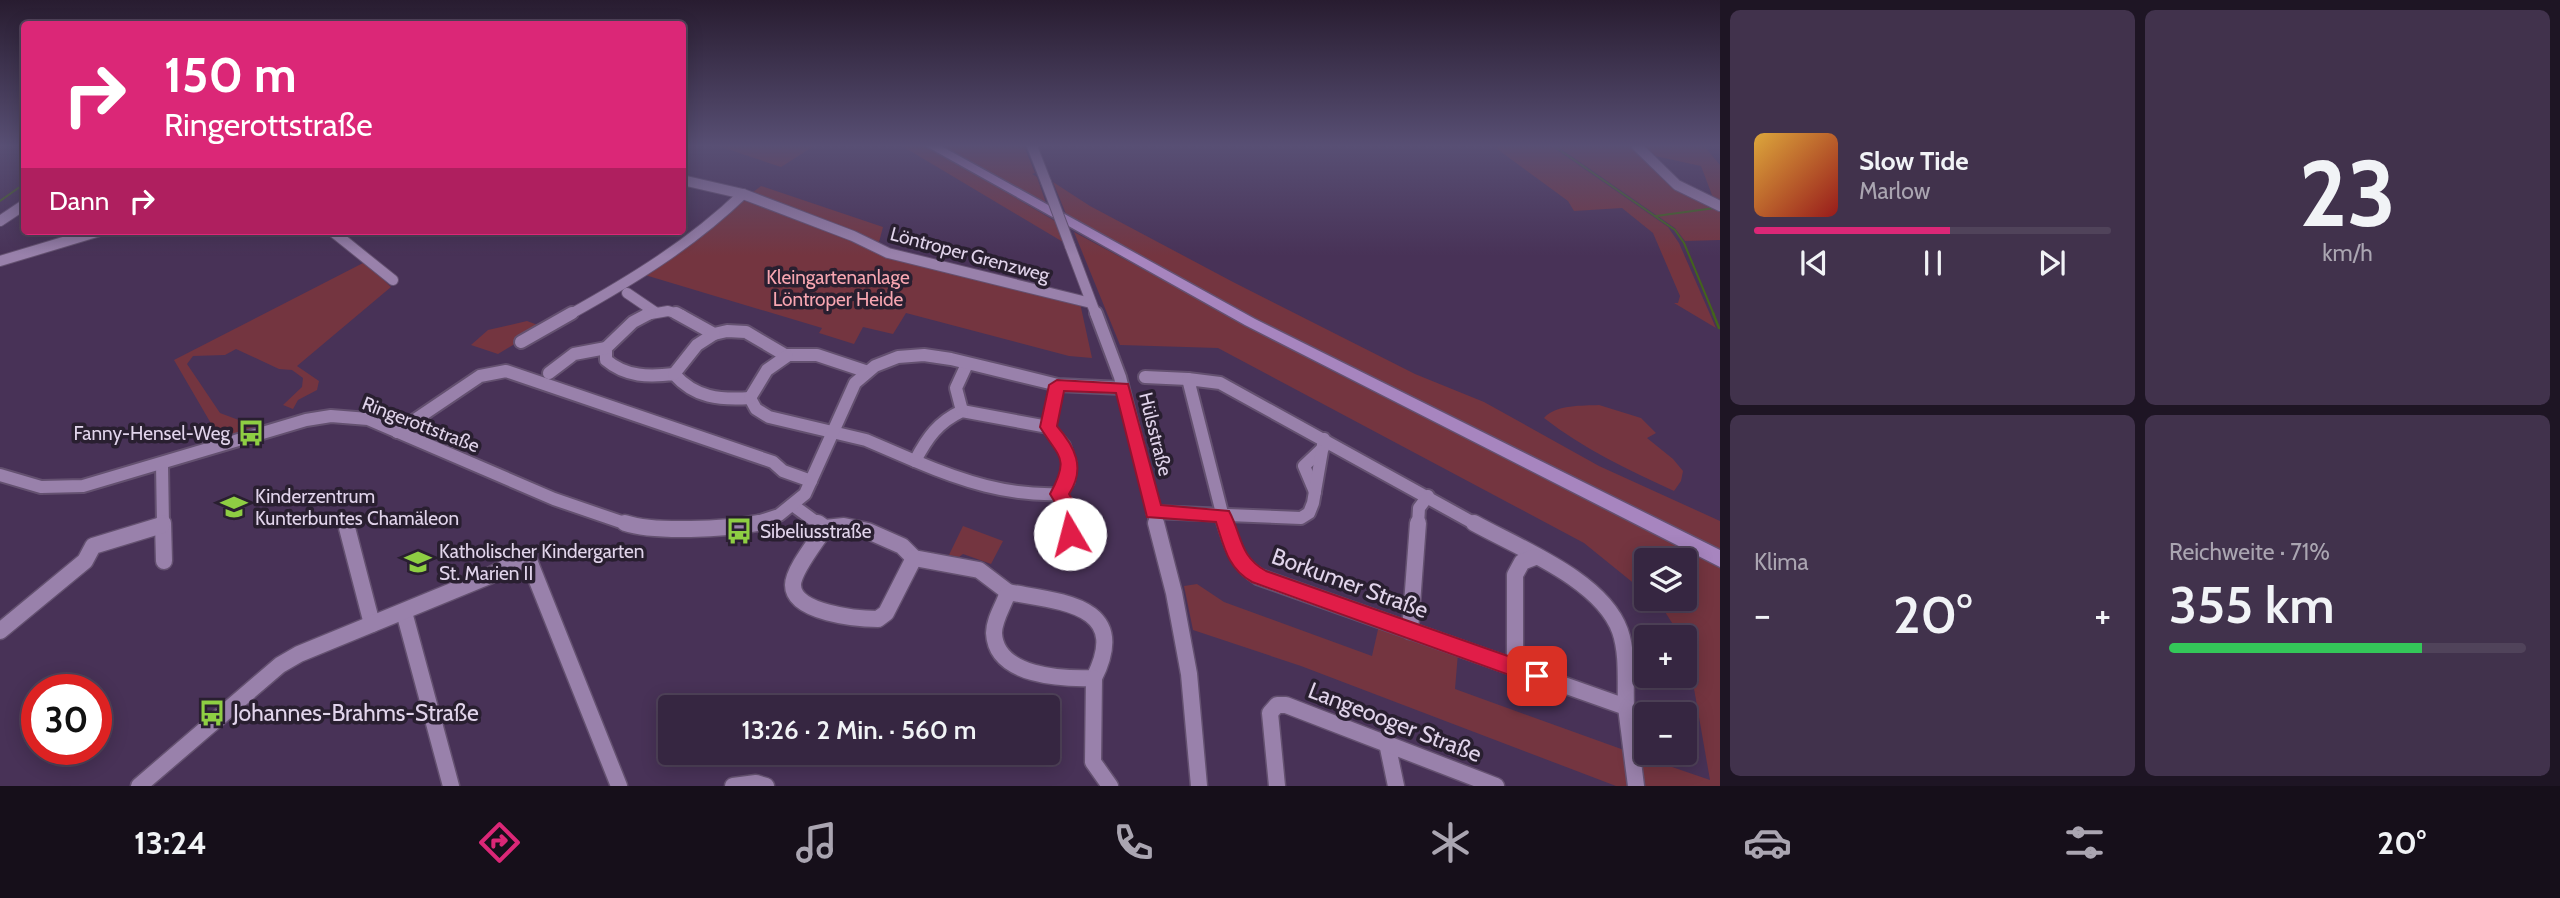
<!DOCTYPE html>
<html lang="de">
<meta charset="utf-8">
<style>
body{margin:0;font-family:Cabin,sans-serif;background:#41324c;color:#f1f3f6;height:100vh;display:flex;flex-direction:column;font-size:26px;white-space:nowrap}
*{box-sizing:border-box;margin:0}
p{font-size:23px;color:#aaa5b1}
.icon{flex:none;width:38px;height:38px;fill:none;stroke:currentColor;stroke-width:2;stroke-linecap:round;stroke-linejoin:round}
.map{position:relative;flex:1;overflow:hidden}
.panel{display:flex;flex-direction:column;gap:10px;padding:10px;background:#1e1524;width:840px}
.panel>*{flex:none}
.banner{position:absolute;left:21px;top:21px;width:665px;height:214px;border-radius:7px;box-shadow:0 4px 18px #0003,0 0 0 2px #50435a;background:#db2777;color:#fff;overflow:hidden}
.tools{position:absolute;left:1634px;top:548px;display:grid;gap:14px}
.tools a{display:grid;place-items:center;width:63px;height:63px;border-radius:7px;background:#362641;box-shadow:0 4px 18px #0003,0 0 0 2px #50435a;font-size:35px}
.speed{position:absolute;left:21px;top:674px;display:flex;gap:14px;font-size:35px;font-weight:700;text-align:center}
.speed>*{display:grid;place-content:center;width:91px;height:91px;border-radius:50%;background:#362641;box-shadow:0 4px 18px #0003,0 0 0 2px #50435a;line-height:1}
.speed .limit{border:10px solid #d22;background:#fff;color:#111}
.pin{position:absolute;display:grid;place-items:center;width:60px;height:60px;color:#fff;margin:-30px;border-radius:14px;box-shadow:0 4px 10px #0006}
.me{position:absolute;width:77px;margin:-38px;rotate:352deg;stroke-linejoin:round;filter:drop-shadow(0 0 5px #0008)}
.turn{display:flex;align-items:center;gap:24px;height:147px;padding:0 28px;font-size:32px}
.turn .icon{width:91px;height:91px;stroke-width:2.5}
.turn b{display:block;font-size:49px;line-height:60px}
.then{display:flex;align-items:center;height:66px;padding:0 28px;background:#0003;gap:14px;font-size:26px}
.big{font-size:52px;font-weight:600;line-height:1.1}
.panel .card{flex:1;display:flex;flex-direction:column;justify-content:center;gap:10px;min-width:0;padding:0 24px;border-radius:10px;background:#41324c}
.panel .dial{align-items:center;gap:0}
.dial b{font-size:91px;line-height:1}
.song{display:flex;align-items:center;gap:21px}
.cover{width:84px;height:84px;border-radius:10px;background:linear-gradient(135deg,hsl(40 70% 55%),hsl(0 70% 35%))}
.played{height:7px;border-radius:4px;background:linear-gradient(90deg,#db2777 55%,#50435a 55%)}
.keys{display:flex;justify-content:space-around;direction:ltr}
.heat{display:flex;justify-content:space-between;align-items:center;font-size:38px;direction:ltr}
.charge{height:10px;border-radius:5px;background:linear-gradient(90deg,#34c759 71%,#50435a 0)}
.panel .tiles{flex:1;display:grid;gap:10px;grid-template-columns:repeat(2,1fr)}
.trip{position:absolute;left:658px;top:695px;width:402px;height:70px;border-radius:7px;background:#362641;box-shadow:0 4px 18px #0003,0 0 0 2px #50435a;font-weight:600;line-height:70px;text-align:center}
.dock{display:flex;height:112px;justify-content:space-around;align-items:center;background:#160f1a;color:#aaa5b1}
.dock .icon{width:49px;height:49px}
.dock .on{color:#db2777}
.dock b{font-size:32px;color:#f1f3f6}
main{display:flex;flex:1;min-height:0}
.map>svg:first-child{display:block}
.green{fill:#743540}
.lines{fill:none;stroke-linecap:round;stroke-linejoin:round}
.stream-far1{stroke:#43631c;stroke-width:2}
.stream{stroke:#43631c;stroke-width:2.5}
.minor-far2-casing{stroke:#645170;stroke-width:12}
.minor-far1-casing{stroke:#645170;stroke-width:16}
.minor-casing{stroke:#645170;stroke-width:19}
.major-casing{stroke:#645170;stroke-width:3}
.minor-far2{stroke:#9981ab;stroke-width:10}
.minor-far1{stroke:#9981ab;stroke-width:12}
.minor{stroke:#9981ab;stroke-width:16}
.major{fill:#a785bf;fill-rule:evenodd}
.minor-bridge-casing{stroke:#645170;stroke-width:12;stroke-linecap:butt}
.minor-bridge{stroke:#9981ab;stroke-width:10}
.route{fill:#e11d48;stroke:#92132f;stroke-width:2}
.labels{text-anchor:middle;stroke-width:7;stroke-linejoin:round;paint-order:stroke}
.street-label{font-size:19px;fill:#e1d4eb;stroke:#291f30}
.park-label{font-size:19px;fill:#f8a6b1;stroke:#291f30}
.poi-label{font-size:19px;fill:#e1d4eb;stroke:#291f30;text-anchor:start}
.near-street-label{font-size:23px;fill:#e1d4eb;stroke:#291f30}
.near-poi-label{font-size:23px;fill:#e1d4eb;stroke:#291f30;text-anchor:start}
</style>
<main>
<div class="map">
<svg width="1720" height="786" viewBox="0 0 1720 786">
<rect width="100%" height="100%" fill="#483257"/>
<g class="green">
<path d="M 718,146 L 814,146 L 781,167 Z"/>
<path d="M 902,146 L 927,146 L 1055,221 L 1063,242 Z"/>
<path d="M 940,146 L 1024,146 L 1035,173 L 1032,174 L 1037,177 L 1048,209 Z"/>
<path d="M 1493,146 L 1551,146 L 1668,227 L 1679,243 L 1716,328 L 1674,303 L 1678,303 L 1680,296 L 1653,233 L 1622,208 L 1574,211 L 1568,201 Z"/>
<path d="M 1557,146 L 1635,146 L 1660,172 L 1720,207 L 1720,240 L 1685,241 L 1675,228 Z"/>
<path d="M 1638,146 L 1704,146 L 1720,165 L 1720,205 L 1715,203 L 1701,166 L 1646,154 Z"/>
<path d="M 1053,182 L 1090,206 L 1233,282 L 1415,374 L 1484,402 L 1599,466 L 1720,521 L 1720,551 L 1357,372 L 1068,219 Z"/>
<path d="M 761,186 L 883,227 L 878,246 L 1080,303 L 1092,358 L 1069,356 L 906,313 L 893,334 L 863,327 L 854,344 L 819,333 L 822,328 L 645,275 Z"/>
<path d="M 1074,232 L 1326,368 L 1720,566 L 1720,786 L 1643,786 L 1640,756 L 1710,780 L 1685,637 L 1681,637 L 1660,604 L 1652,599 L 1685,598 L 1685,560 L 1647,560 L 1647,594 L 1584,543 L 1218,348 L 1120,345 Z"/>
<path d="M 365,262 L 391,287 L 297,366 L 319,381 L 317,390 L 298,400 L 293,409 L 283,405 L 302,387 L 303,378 L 292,370 L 279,369 L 236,349 L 225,355 L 193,356 L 187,364 L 220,413 L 257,427 L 226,436 L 216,432 L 174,360 Z"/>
<path d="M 527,321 L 543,327 L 498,354 L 471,345 L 488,330 Z"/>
<path d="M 1599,405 L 1641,418 L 1656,433 L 1647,438 L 1673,459 L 1683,471 L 1681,481 L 1674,491 C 1628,470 1584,449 1544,418 C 1556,404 1583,406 1599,405 Z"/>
<path d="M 963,526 L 1003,541 L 991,564 L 963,554 L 959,557 L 949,555 Z"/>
<path d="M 1197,584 L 1224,602 L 1372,656 L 1379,625 L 1458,653 L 1455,689 L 1624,750 L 1627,786 L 1616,786 L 1301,666 L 1193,630 L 1184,586 Z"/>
</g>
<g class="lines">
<g class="stream-far1">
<path d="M 1554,146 L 1675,230 L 1684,243 L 1714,315"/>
<path d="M 0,201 L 24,184"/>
<path d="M 1656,216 L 1715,208"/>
</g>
<path class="stream" d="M 1713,313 L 1719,328"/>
<g class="minor-far2-casing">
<g id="minor-far2">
<path d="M 1032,146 L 1046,182"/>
<path d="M 1637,146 L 1677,185 L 1720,206"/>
<path d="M 682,180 L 743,194 L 853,236 L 888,253 L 1091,303"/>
<path d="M 0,221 L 24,205"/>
<path d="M 332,231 L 393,280"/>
<path d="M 1070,246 L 1096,315"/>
<path d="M 0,261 L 100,231"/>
<path d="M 627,293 L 655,312"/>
<path d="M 569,315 C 632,280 691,244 743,194"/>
<path d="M 645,315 L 668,311 L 682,315"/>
</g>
</g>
<g class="minor-far1-casing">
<g id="minor-far1">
<path d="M 650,313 L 633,322 L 606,348 L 606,360 C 626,377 649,377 674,374 C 695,398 720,400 750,398 L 756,409 L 769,417 L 866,440 L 915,461"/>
<path d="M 676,313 L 714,334 L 727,331 L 746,332 L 785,355 L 817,355 L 865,371"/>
<path d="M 1096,313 L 1120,377 L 1157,525"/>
<path d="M 521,342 L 572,313"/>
<path d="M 549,373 L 574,354 L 606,348"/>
<path d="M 674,374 L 697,345 L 714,334"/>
<path d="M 1145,377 L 1188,379"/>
<path d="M 750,398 L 767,370 L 787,356"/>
<path d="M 962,411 L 1048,427 L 1064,446 L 1070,464 L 1068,481 L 1059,494 C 1008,496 962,481 915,461 C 927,438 938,422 962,411 Z"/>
<path d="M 962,411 L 956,388 L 967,364"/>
<path d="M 1048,427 L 1057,385"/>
<path d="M 397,432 L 480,376 L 506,371 L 773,462 L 783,471 L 811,481"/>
<path d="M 162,464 L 163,525"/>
<path d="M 0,475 L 41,487 L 83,486 L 306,420 L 331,416 L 368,419 L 554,499 L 630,525"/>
<path d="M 1315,492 L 1304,466 L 1323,448"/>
<path d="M 1059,494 L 1069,509 L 1072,525"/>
<path d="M 794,506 L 820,525"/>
<path d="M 1153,512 L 1301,518 L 1309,513 L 1313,503 L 1324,439"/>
<path d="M 748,525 L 779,515 L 805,494 L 855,383 L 875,366 L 898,357 L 924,355 L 951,359 L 1058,385 L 1122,388"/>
<path d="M 1225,525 L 1188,379 L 1220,383 L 1477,525"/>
<path d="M 1418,525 L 1419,508 L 1428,496"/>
</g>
</g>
<g class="minor-casing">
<g id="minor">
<path d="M 163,523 L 164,561"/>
<path d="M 625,523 C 655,533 726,529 758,523"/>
<path d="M 818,523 L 825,528 L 844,526 L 868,531 L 902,546 L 914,558 L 979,570 L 1008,592"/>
<path d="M 1156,523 L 1174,593 L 1189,674 L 1199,786"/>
<path d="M 1225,523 C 1233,546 1237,564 1259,577 L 1626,707 C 1625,682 1628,654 1620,631 C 1602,580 1519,548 1474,523"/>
<path d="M 346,524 L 372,624"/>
<path d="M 825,528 C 817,541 793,570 793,585 C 793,613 858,619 878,619 L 886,613 L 914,558"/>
<path d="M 1066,550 L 1072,523"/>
<path d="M 1008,592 C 1061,602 1131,604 1094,678 C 1063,679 996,677 994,633 C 994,619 1004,605 1008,592 Z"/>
<path d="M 404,612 L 451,786"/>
<path d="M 0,631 L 85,561 L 93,546 L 162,525"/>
<path d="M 1410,631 L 1418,523"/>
<path d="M 1515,668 L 1515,575 L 1522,562 L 1535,557"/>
<path d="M 1094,678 L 1093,762 L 1110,786"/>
<path d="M 1626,707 L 1636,786"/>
<path d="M 1387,743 L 1396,786"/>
<path d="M 139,786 L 280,665 L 299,654 L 489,576 L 517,561 L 530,563 L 619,786"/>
<path d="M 733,786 L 756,783 L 766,786"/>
<path d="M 1277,786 L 1270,713 L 1277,705 L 1286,705 L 1496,786"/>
</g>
</g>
<g class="major-casing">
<path id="major" d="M 926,146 L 941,146 L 1255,319 L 1720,550 L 1720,567 L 1245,325 Z"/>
</g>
<use href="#minor-far2" class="minor-far2"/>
<use href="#minor-far1" class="minor-far1"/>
<use href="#minor" class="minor"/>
<use href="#major" class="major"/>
<g class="minor-bridge-casing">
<path id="minor-bridge" d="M 1046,182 L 1070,246"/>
</g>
<use href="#minor-bridge" class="minor-bridge"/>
</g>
<linearGradient id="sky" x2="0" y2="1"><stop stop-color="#281c30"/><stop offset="0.57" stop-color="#584f74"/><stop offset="1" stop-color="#584f74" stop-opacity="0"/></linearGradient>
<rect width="1720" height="256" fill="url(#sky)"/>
<path class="route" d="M 1057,380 L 1128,384 L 1161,505 L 1229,511 C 1242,535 1239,556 1266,571 L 1545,669 L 1548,676 L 1545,683 L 1537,685 L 1252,582 C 1228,569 1224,547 1216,522 L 1147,517 L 1116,393 L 1064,391 L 1057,426 C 1075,447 1086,468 1069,494 L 1084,519 L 1077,540 L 1070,542 L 1064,540 L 1061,534 L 1065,519 L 1050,494 C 1070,457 1059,458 1040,427 L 1049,385 Z"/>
<defs>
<g id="bus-bare" transform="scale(2.1)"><path d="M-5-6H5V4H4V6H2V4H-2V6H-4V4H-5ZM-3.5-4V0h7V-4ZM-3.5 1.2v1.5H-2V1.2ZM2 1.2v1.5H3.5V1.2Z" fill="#8ece43" stroke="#291f30" stroke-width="2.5" paint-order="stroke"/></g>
<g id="school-bare" transform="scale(2.1)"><path d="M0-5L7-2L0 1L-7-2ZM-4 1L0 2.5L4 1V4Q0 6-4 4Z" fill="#8ece43" stroke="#291f30" stroke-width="2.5" paint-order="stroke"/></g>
</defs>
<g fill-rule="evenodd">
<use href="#bus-bare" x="251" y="433"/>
<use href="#school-bare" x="234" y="507"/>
<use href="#bus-bare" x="739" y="531"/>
<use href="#school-bare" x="418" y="562"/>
<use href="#bus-bare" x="212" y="713"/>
</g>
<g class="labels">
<g class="street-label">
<text transform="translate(970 254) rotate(15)" y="7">Löntroper Grenzweg</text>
<text transform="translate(421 424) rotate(21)" y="7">Ringerottstraße</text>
<text transform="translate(1156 434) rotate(76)" y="7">Hülsstraße</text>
</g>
<g class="park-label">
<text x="838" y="284">Kleingartenanlage<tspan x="838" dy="22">Löntroper Heide</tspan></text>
</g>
<g class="poi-label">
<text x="230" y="440" text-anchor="end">Fanny-Hensel-Weg</text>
<text x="255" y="503">Kinderzentrum<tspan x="255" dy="22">Kunterbuntes Chamäleon</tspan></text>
<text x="760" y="538">Sibeliusstraße</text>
<text x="439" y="558">Katholischer Kindergarten<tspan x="439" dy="22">St. Marien II</tspan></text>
</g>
<g class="near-street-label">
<text transform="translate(1350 583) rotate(20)" y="8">Borkumer Straße</text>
<text transform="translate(1395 722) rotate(21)" y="8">Langeooger Straße</text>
</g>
<g class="near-poi-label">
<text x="233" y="721">Johannes-Brahms-Straße</text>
</g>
</g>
</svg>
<div class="tools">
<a><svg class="icon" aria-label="layers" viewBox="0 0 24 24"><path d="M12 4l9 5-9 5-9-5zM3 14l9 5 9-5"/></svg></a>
<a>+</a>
<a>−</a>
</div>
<div class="speed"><div class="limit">30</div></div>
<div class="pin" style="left:1537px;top:676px;background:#d93025"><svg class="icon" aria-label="arrive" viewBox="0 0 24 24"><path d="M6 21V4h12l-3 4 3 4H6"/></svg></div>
<svg class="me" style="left:1070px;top:534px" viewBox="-20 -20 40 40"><circle r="19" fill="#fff"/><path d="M0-13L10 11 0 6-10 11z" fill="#e11d48"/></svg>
<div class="trip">13:26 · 2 Min. · 560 m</div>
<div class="banner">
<div class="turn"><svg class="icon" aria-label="right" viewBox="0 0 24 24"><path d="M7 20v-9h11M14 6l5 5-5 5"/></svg><div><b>150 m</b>Ringerottstraße</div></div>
<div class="then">Dann<svg class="icon" aria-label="right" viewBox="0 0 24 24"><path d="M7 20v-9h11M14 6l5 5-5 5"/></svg></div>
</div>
</div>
<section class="panel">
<div class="tiles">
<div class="card">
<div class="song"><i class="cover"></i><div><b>Slow Tide</b><p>Marlow</p></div></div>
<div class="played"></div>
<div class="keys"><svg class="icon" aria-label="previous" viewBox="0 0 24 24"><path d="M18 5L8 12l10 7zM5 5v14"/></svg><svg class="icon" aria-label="pause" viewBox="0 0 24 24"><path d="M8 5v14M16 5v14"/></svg><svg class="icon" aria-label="next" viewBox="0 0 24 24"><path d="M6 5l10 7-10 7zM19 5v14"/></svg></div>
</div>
<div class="card dial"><b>23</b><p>km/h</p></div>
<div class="card"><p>Klima</p>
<div class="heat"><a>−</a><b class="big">20°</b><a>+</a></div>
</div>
<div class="card"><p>Reichweite · 71%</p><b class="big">355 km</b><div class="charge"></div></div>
</div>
</section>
</main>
<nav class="dock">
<b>13:24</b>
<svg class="icon on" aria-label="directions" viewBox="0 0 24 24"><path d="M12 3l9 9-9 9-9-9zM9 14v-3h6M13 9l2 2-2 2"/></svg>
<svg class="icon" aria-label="music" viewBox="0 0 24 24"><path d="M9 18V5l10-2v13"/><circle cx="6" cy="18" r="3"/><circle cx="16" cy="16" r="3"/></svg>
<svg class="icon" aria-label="phone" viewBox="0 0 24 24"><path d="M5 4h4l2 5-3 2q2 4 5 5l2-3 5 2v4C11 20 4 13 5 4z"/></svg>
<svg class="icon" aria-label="climate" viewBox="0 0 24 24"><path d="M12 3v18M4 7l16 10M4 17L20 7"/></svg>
<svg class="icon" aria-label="car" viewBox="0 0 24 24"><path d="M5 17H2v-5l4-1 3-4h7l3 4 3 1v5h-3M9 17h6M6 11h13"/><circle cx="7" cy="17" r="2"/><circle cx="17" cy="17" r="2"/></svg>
<svg class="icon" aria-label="filters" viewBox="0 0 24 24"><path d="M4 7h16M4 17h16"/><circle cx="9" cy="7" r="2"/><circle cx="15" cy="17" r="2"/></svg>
<b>20°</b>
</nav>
